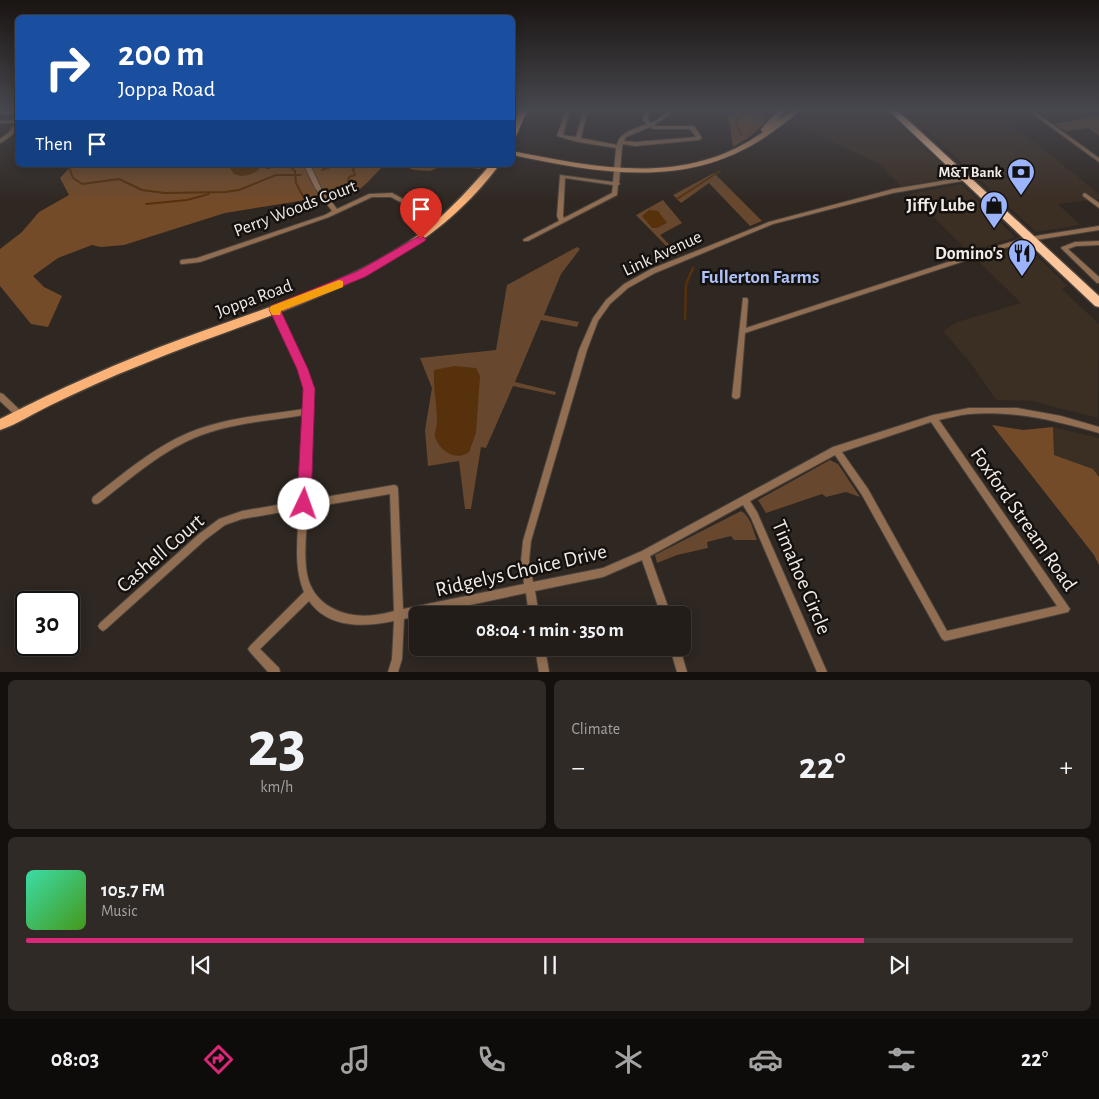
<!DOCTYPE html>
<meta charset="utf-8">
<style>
body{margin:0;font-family:"Alegreya Sans",sans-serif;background:#2f2a26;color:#f1f3f6;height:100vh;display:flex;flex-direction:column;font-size:19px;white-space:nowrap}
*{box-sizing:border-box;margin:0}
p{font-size:16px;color:#a3a2a2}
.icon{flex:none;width:28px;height:28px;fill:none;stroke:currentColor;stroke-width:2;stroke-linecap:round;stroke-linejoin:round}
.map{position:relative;height:672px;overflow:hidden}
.side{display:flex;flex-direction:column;gap:8px;padding:8px;background:#13100e;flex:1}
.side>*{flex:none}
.top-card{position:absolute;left:15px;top:15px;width:500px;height:152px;border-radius:8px;box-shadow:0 2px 12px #0003,0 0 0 1px #403b38;background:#1a4fa0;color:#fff;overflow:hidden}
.speed{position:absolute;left:15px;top:591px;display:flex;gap:10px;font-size:25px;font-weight:700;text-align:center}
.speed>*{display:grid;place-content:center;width:65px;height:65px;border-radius:50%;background:#231d19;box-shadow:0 2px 12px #0003,0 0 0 1px #403b38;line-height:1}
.speed .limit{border:2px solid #111;border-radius:8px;background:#fff;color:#111}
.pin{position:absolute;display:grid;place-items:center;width:42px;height:42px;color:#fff;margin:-51px -21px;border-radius:50% 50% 50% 0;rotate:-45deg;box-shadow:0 0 5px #0007}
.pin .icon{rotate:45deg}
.me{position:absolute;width:55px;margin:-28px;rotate:3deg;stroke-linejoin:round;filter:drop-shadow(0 0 4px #0008)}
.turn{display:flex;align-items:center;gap:18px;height:105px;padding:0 20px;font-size:22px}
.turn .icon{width:65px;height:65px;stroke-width:2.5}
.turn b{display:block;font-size:35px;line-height:42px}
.then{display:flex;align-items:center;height:48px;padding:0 20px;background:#0003;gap:10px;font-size:19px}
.big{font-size:38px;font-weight:700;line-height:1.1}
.side .tile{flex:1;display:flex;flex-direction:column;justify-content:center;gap:8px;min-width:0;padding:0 18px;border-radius:8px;background:#2f2a26}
.side .dial{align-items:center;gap:0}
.dial b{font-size:65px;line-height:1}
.song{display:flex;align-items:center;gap:15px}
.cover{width:60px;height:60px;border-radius:8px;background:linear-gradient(135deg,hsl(160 70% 55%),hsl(100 70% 35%))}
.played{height:5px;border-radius:2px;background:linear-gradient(90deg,#db2777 80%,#403b38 80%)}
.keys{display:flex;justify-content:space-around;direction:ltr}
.heat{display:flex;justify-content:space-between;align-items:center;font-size:28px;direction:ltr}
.side .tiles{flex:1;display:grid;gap:8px;grid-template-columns:1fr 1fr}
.tile:last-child{grid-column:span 2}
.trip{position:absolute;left:409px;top:606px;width:282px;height:50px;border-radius:8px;background:#231d19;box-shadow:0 2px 12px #0003,0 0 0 1px #403b38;font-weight:700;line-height:50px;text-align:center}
.tabs{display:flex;height:80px;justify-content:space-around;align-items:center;background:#0e0c0a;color:#a3a2a2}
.tabs .icon{width:35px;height:35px}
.tabs .on{color:#db2777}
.tabs b{font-size:22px;color:#f1f3f6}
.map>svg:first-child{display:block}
.built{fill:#3b2e23}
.green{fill:#67482e}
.forest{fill:#734b29}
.water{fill:#57310c}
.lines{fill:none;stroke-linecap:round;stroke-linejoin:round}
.stream-far1{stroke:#57310c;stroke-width:2}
.stream{stroke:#57310c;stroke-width:2.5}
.minor-casing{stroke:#4a433d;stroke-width:2}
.secondary-casing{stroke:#4a433d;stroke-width:2}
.primary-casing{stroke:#4a433d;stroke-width:3}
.trunk-casing{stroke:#4a433d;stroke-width:3}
.minor{fill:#916e52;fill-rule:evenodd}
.secondary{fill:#cc9567;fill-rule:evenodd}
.primary{fill:#fab277;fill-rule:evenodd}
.trunk{fill:#fcc69c;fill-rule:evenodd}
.route{fill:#db2777;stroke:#8e194d}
.slow{fill:#f59e0b}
.labels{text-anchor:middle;stroke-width:5;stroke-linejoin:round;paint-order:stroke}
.far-poi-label{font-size:15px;font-weight:bold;fill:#f1ece8;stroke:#15110e;text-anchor:end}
.poi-label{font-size:18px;font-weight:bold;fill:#f1ece8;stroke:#15110e;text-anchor:end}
.street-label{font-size:18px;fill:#f1ece8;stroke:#15110e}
.neighbourhood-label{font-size:19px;font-weight:bold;fill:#aec1f7;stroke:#15110e}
.near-street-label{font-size:21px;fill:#f1ece8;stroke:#15110e}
</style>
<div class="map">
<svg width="1099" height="672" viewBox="0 0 1099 672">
<rect width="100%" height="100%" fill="#2f2721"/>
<g class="built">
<path d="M 809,109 L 881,109 L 956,177 L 901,186 L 878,163 L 790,123 Z"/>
<path d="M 904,109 L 993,109 L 1099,194 L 1099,199 L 1058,204 L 1080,225 L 1036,232 Z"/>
<path d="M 961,184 L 989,211 L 1015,237 L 969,252 L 910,194 Z"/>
<path d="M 1025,245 L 1068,286 L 1062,289 L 1099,324 L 1098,418 L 1031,401 L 996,400 L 972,365 L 943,331 L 957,322 L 1021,303 L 977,260 Z"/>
<path d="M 1053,427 L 1099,438 L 1099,477 L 1093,469 L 1054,455 Z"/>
</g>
<g class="green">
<path d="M 728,109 L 764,109 L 765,123 L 749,137 L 733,147 Z"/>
<path d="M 1099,115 L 1099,136 L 1088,128 L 1065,131 L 1055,124 Z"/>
<path d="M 714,173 L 762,221 L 750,226 L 709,183 L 681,203 L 673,195 Z"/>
<path d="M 663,200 L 682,223 L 660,235 L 679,255 L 676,256 L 636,215 Z"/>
<path d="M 577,247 L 580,249 L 561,274 L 544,315 L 579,322 L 577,327 L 541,320 L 515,382 L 556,392 L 555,395 L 513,386 L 486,448 L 481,447 L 471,509 L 465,509 L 459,461 L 428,466 L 425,430 L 432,388 L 420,358 L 496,350 L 507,285 Z"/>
<path d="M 830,460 L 838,464 L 860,497 L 846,492 L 826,497 L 822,494 L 766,513 L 758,500 Z"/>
<path d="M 741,511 C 751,516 753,531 757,540 L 734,540 L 731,536 L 707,542 L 708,548 L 677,555 L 657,563 L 655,555 Z"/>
</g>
<g class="forest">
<path d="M 729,109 L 764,109 L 765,111 L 740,138 L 728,120 Z"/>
<path d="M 72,165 L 257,165 L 268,169 L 281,165 L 483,165 L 480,169 L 444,165 L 430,171 L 414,170 L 403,166 L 382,167 C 368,181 350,207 327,193 L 300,201 L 225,213 L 124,245 L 101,247 L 92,245 L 58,258 L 33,276 L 44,287 L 62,296 L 48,327 L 31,324 L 0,286 L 0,249 L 22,232 L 39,212 L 69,195 L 60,178 Z"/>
<path d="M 992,425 L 1023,430 L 1053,427 L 1054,455 L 1093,469 L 1099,477 L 1099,565 L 1094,555 Z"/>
</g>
<g class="water">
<path d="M 228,165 L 256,165 L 260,167 C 255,175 242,178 234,174 Z"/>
<path d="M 649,210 L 658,211 L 667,223 L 657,228 L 652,228 L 642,216 Z"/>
<path d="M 454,366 L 476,368 L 480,376 L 476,433 L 469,452 C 455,462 440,451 435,437 C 434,433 437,427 437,422 C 437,405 433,388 434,370 Z"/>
</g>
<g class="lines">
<g class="stream-far1">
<path d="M 741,135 L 736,121 L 744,111 L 742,109"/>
<path d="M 289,166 L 295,171 L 296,183 L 303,196"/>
<path d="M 69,167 L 73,178 L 82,184 L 119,179 L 142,190 L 165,193 L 225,192 L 239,190 L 276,175 L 301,175"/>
<path d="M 322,170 L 336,165"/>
<path d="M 348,181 L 349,177 L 355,175 L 353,169 L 358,165"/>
<path d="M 677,199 L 720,171"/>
<path d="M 146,204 L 187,200 L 209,194"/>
</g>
<path class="stream" d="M 685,319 L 686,284 L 693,268"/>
<g class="minor-casing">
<g id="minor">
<path d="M 6,109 L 11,109 L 10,111 L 18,111 L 18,113 L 3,114 L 3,113 Z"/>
<path d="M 566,109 L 570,109 L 563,135 L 576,137 L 584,109 L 588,109 L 581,138 L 617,145 C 619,132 635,129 647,124 L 643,120 L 646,109 L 650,109 L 648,120 L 651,123 L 658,119 L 670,109 L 674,109 L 668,116 L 654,125 L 655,126 L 694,126 L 702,138 L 699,140 L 635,146 L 623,144 L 622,147 L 619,183 L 620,184 L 618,185 L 617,195 L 528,241 L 524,241 L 523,240 L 524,239 L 559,221 L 557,216 L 560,175 L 613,182 L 616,148 L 578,142 L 557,136 ZM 650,127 L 654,129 L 690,129 L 696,137 L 635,142 L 624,141 L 626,137 ZM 565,178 L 613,185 L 612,193 L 564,218 L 563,216 Z"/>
<path d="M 1026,109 L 1031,109 L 1099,158 L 1099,162 Z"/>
<path d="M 18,120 C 18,132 11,137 0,143 L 0,139 L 8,133 L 16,123 L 0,123 L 0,121 Z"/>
<path d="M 304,165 L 310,165 L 321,188 L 337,209 L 369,194 L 392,193 L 445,222 L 442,224 L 440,223 L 391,197 L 372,197 L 329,217 L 200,262 L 183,264 L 181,264 L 180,262 L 181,260 L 197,258 L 325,215 L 332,211 L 315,188 Z"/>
<path d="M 966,177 L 968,178 L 968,180 L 893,193 L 773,224 L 655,273 L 628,288 L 610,304 L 598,321 L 587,350 L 531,541 L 529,561 L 533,582 L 603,568 L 642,551 L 833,447 L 933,415 L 969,408 L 1017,408 L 1061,416 L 1099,427 L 1099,433 C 1057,421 1014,410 969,414 C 959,415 949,418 939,420 L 1068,606 L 1070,609 L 1068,612 L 945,641 L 942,639 L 862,495 L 835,455 L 750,501 L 757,512 L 827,672 L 817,672 L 751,518 L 743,505 L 650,556 L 671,615 L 661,615 L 642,560 L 603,577 L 535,591 L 539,615 L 529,615 L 526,593 L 404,619 L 402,659 L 398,672 L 388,672 L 392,659 L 394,621 C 364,627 329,629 309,601 L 260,649 L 279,668 L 280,672 L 268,672 L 250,652 L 248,649 L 250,646 L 304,592 C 293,566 298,537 299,509 L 242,519 L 225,525 L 205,540 L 106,629 L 103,631 L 100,629 L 98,626 L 100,623 L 199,534 L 219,519 L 242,511 L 300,501 L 304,415 C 268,421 229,423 194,438 C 159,453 129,480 99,503 L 96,504 L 93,503 L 92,500 L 93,497 C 123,474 153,448 188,433 C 225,417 266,415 304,409 L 305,389 L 298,369 L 271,309 L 272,307 L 276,307 L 277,309 L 306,369 L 313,389 L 312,409 L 313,411 L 312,413 L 308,500 L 394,485 L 397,486 L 398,489 L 403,609 L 524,584 L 521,561 L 523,541 L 579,350 L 593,318 L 606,300 L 624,284 L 651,269 L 769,222 L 893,189 ZM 931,422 L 1057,606 L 947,631 L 868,489 L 842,452 ZM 390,494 L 394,611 C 388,613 382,614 375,615 C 345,619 313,606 307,574 C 303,552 307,529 308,508 Z"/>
<path d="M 1085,193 L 1099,203 L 1099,208 L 1083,196 L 1083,194 Z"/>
<path d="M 1099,226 L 1099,230 L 1029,241 L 1001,249 L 745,333 L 740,396 L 739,398 L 736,399 L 733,398 L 732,396 L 743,298 L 747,298 L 748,300 L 746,328 L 997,246 L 1029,237 Z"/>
<path d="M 1099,241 L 1099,245 L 1076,246 L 1068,249 L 1099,277 L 1099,283 L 1097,283 L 1061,248 L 1062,247 L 1075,242 Z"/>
<path d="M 0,393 L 3,394 L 23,413 L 24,415 L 23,417 L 20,418 L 17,417 L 0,401 Z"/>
<path d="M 535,648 L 545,648 L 549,672 L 539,672 Z"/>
<path d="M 670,648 L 680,648 L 687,672 L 677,672 Z"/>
</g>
</g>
<g class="secondary-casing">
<path id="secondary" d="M 780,109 L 787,109 L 776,122 L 794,109 L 801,109 C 794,117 784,123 775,130 C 694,191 604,174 512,155 L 512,151 C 598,168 686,187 763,132 L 761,130 L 762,128 Z"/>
</g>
<g class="primary-casing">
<g id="primary">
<path d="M 520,109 L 528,109 L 516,136 L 512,138 L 512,126 Z"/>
<path d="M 490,165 L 499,165 C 412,283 269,311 141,365 C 110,377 80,391 51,405 C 34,413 18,424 0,430 L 0,419 C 59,389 119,362 181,339 C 263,308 359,282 429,227 C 452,208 471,187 490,165 Z"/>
</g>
</g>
<g class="trunk-casing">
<path id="trunk" d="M 887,109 L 896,109 L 1099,296 L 1099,307 L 1095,306 Z"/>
</g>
<use href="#minor" class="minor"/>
<use href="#secondary" class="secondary"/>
<use href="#primary" class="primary"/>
<use href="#trunk" class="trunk"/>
</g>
<linearGradient id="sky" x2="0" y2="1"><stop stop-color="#1a1512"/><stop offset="0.54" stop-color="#47474e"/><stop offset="1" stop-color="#47474e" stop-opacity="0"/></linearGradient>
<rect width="1099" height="203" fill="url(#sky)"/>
<path class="route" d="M 421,235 L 426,239 L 425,241 L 365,277 L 281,311 L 308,369 L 315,389 L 311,504 L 309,508 L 304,510 L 299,508 L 297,504 L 303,389 L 297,369 L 269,309 L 271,306 L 358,271 Z"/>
<path class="slow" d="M 339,280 L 343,281 L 343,287 L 281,311 L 280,315 L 272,315 L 269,309 L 271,306 Z"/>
<defs>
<g id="bank-pin" transform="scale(1.4375)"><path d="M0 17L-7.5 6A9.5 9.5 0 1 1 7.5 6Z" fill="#9cb4fd" stroke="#15110e"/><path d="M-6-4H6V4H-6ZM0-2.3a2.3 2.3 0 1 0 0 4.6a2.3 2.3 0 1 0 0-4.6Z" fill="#111"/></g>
<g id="shop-pin" transform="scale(1.4375)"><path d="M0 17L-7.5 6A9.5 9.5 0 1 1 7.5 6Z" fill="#9cb4fd" stroke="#15110e"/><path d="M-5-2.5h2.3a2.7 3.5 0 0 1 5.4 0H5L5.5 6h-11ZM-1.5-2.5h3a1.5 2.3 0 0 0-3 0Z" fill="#111"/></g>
<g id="restaurant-pin" transform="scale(1.4375)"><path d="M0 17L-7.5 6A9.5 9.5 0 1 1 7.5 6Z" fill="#9cb4fd" stroke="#15110e"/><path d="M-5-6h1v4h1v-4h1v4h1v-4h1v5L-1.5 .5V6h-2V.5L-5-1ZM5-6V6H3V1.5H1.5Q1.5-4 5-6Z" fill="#111"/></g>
</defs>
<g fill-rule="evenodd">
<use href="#bank-pin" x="1021" y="172"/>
<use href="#shop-pin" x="994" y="205"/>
<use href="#restaurant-pin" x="1022" y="253"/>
</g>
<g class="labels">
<g class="far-poi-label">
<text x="1002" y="177">M&amp;T Bank</text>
</g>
<g class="poi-label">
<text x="975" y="211">Jiffy Lube</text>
<text x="1003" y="259">Domino's</text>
</g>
<g class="street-label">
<text transform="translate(295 208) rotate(-21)" y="6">Perry Woods Court</text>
<text transform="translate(662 253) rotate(-25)" y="6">Link Avenue</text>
<text transform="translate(254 298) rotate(-20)" y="6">Joppa Road</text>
</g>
<g class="neighbourhood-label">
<text x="760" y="283">Fullerton Farms</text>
</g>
<g class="near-street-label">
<text transform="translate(1024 519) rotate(55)" y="7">Foxford Stream Road</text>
<text transform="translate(160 553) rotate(-41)" y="7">Cashell Court</text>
<text transform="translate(521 570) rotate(-13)" y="7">Ridgelys Choice Drive</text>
<text transform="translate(802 577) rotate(67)" y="7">Timahoe Circle</text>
</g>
</g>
</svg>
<div class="speed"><div class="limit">30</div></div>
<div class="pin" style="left:421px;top:239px;background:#d93025"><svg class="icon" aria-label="arrive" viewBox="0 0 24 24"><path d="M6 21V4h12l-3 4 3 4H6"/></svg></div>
<svg class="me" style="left:304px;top:504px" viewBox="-20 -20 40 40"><circle r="19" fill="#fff"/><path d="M0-13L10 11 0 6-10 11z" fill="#db2777"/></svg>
<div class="trip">08:04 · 1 min · 350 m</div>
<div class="top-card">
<div class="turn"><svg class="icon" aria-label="right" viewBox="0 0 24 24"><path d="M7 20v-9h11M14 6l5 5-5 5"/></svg><div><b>200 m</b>Joppa Road</div></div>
<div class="then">Then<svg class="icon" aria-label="arrive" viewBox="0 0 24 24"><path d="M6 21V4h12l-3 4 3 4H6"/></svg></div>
</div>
</div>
<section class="side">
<div class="tiles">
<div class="tile dial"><b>23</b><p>km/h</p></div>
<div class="tile"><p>Climate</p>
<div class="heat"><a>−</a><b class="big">22°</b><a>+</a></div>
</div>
<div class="tile">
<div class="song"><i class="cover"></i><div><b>105.7 FM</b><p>Music</p></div></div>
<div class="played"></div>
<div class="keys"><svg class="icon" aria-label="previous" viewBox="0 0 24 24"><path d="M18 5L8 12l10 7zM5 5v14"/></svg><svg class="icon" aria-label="pause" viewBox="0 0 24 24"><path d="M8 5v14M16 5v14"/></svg><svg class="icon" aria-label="next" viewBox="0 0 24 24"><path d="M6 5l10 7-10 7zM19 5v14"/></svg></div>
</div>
</div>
</section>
<nav class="tabs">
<b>08:03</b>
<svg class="icon on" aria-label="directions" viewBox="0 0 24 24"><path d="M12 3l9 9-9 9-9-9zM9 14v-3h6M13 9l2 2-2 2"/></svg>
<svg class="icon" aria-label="music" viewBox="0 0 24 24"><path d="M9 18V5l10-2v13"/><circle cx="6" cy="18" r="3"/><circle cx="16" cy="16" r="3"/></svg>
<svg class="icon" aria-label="phone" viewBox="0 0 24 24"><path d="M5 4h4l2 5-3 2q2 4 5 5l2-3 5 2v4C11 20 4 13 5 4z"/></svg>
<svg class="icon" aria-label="climate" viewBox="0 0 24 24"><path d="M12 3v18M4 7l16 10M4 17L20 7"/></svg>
<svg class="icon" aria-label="car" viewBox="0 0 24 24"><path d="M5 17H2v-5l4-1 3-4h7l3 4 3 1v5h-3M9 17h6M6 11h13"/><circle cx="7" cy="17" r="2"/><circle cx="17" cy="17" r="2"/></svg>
<svg class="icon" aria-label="filters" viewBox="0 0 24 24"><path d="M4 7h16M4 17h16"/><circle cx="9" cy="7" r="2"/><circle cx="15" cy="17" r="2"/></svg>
<b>22°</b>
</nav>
